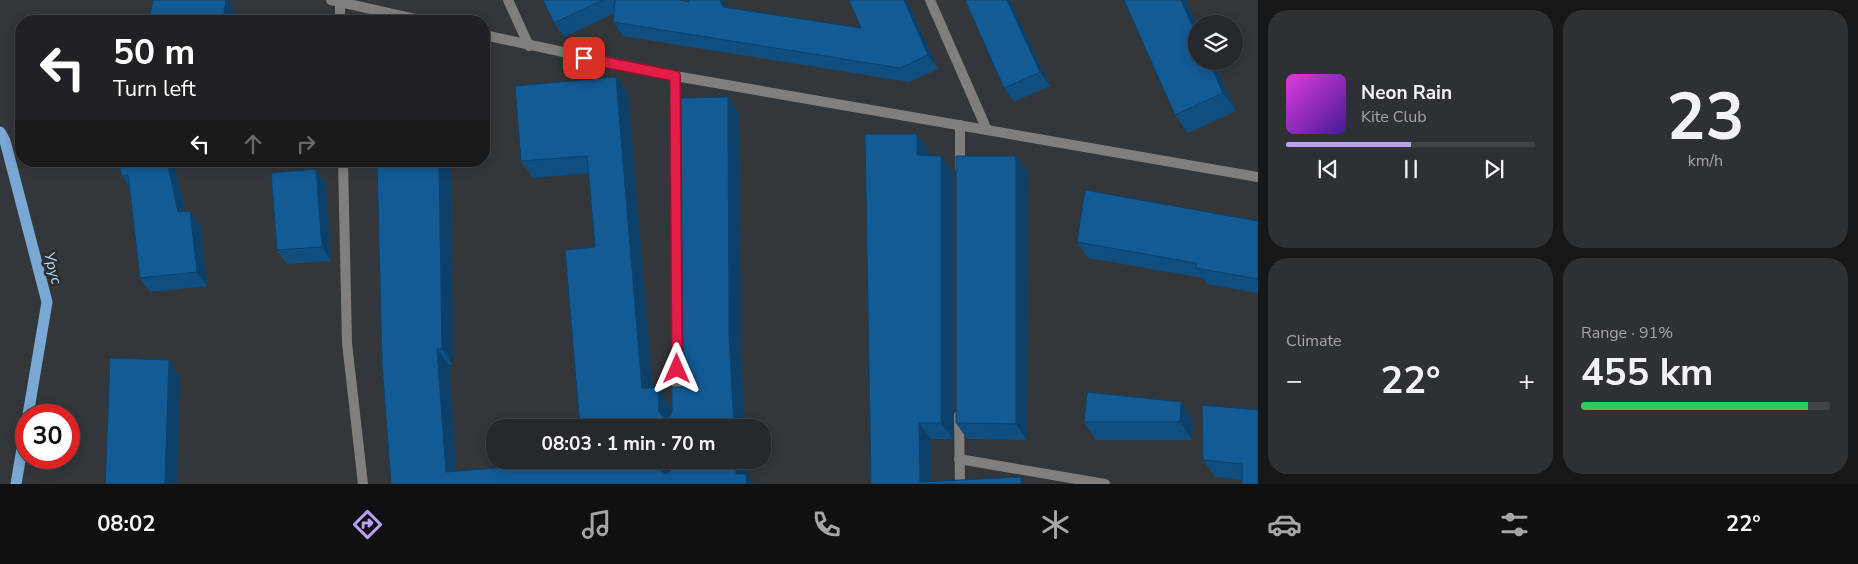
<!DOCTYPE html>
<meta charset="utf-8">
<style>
body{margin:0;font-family:"Nunito Sans",sans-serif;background:#2e3134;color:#f1f3f6;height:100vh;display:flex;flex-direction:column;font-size:19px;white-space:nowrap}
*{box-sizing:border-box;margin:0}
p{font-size:16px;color:#a4a6a9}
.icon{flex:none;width:28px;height:28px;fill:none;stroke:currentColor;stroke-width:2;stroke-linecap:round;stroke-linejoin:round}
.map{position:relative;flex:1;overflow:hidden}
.details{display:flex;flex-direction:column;gap:10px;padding:10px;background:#151718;width:600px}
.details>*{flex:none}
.hud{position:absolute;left:15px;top:15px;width:475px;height:152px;border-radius:20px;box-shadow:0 2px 12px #0003,0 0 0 1px #424548;background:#202124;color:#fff;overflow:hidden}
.tools{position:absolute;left:1188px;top:15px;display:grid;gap:10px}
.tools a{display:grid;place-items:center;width:55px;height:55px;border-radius:50%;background:#26292c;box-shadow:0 2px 12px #0003,0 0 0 1px #424548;font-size:25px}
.speed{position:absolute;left:15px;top:404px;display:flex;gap:10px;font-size:25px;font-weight:700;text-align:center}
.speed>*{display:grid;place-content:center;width:65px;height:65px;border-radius:50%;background:#26292c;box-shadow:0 2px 12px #0003,0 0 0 1px #424548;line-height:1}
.speed .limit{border:8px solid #d22;background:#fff;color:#111}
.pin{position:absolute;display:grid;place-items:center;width:42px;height:42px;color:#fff;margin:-21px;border-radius:10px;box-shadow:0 2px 8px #0006}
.me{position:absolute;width:55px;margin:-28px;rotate:0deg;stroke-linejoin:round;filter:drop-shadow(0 0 4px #0008)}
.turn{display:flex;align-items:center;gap:18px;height:105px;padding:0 15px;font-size:22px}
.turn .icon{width:65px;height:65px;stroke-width:2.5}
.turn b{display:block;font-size:35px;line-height:42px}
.lanes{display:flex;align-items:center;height:48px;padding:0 15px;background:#0003;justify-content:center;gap:25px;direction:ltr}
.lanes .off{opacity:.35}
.big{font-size:38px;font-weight:700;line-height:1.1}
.details .widget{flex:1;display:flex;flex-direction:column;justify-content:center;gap:8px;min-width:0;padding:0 18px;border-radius:20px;background:#2e3134}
.details .dial{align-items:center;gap:0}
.dial b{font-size:65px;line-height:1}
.song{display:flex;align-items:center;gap:15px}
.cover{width:60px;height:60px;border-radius:8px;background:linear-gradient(135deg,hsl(300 70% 55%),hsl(260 70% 35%))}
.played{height:5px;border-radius:2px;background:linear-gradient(90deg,#bca0f2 50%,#424548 50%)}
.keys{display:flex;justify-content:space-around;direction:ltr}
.heat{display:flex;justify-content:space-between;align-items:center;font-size:28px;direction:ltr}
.charge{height:8px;border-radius:4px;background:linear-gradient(90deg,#34c759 91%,#424548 0)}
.details .tiles{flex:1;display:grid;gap:10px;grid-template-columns:repeat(2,1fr)}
.trip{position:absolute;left:486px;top:419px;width:285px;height:50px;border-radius:20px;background:#26292c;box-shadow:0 2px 12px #0003,0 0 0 1px #424548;font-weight:700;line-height:50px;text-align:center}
.tabs{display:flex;height:80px;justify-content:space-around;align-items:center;background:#0f1012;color:#a4a6a9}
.tabs .icon{width:35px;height:35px}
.tabs .selected{color:#bca0f2}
.tabs b{font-size:22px;color:#f1f3f6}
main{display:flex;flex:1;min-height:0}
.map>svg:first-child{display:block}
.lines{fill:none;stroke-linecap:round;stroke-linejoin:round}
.stream{stroke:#79a8d4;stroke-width:11}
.street{stroke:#807f7d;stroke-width:10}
.wall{fill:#104e80}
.shaded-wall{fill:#0d4068}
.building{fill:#135b95;stroke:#0d4068}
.route-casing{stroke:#92132f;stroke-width:12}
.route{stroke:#e11d48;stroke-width:9}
.labels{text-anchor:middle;stroke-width:5;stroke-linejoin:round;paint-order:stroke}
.water-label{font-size:15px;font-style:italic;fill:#badbfc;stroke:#292d30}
</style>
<main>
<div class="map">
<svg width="1258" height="484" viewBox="0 0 1258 484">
<rect width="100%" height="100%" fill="#33373a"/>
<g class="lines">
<g class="stream">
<path d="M 0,132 L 5,141 L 47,302 L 28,415"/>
<path d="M 16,484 L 26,425"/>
</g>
<g class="street">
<path d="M 331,0 L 424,21"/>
<path d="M 508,0 L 529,46"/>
<path d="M 930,0 L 987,130"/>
<path d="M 340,1 L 340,21"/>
<path d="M 484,35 L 675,76 L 1258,177"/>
<path d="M 675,76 L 677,399"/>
<path d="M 343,161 L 347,343 L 363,484"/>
<path d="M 960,168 L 960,125"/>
<path d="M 959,415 L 960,484"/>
<path d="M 959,459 L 1105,484"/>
</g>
</g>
<g class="wall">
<path d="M 543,0 L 679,0 L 861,28 L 849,0 L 907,0 L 938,69 L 909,82 L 623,36 L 613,22 L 613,14 L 564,37 L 554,23 Z"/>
<path d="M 965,0 L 1010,0 L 1050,86 L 1014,102 L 1004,88 Z"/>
<path d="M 1196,61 L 1213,61 L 1236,111 L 1188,133 L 1175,115 Z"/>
<path d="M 616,77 L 628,94 L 652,388 L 670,404 L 670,416 L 683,387 L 728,97 L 739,114 L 741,351 L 745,428 L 580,428 L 595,247 L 589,173 L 533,178 L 521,161 Z"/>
<path d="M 929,150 L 929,155 L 953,172 L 953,439 L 931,439 L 931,481 L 871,484 Z"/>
<path d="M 1016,156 L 1028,173 L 1027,440 L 967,439 L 956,423 Z"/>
<path d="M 118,161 L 185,211 L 190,211 L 200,225 L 207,286 L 150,292 L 140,278 L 129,187 L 122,176 Z"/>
<path d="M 377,161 L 451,161 L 453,365 L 449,365 L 456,471 L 670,460 L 670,472 L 671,471 L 672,460 L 746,460 L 747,474 L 391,484 Z"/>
<path d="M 326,183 L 331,261 L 287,264 L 277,250 Z"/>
<path d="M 1258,221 L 1258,293 L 1207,284 L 1203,278 L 1088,258 L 1077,242 Z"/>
<path d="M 1181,402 L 1193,420 L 1192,440 L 1096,440 L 1084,422 Z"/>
<path d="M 1258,410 L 1242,480 L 1215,477 L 1203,460 Z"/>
</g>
<g class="shaded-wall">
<path d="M 226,0 L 228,0 L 236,13 L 235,21 L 223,21 Z"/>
<path d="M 720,0 L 724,0 L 733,21 L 723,7 Z"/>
<path d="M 904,0 L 907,0 L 938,69 L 928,55 Z"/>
<path d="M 1007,0 L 1010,0 L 1050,86 L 1040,72 Z"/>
<path d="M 1181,0 L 1186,0 L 1196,24 L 1196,34 Z"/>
<path d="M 1209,61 L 1213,61 L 1236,111 L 1223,93 Z"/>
<path d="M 616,77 L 628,94 L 654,405 L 642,388 Z"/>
<path d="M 728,97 L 739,114 L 741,351 L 745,428 L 734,428 L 729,334 Z"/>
<path d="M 917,134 L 929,150 L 929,172 L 917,155 Z"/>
<path d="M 941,156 L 953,172 L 953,439 L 941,423 Z"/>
<path d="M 1016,156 L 1028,173 L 1027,440 L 1016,424 Z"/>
<path d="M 167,161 L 174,161 L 188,226 L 178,212 Z"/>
<path d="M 439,161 L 451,161 L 453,365 L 442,349 Z"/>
<path d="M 316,169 L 326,183 L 331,261 L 322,247 Z"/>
<path d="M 190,211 L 200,225 L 207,286 L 197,272 Z"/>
<path d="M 437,349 L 449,365 L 457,484 L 446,472 Z"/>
<path d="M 169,360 L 180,377 L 177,484 L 165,484 Z"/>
<path d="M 658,388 L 670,404 L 670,428 L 659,412 Z"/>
<path d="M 1181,402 L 1193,420 L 1192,440 L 1180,422 Z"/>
<path d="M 919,423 L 931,439 L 931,484 L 920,482 Z"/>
<path d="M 659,460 L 670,460 L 670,484 L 659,468 Z"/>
<path d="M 736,460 L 746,460 L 747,474 L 754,484 L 743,484 L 736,474 Z"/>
<path d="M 1021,477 L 1025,484 L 1021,484 Z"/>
</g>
<g class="building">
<path d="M 153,0 L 226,0 L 223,21 L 149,21 Z"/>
<path d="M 543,0 L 603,0 L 554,23 Z"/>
<path d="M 615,0 L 679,0 L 689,2 L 688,0 L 720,0 L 723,7 L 861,28 L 849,0 L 904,0 L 928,55 L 900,68 L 613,22 Z"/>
<path d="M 965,0 L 1007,0 L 1040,72 L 1004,88 Z"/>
<path d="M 1124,0 L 1181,0 L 1196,34 L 1196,61 L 1209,61 L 1223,93 L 1175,115 Z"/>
<path d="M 616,77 L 642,388 L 658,388 L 659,412 L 665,418 L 669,417 L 672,412 L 672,387 L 683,387 L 681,98 L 728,97 L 729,334 L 734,428 L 580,428 L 565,250 L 595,247 L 587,156 L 521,161 L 515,86 Z"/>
<path d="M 865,134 L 917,134 L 917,155 L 941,156 L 941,423 L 919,423 L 920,482 L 1021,477 L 1021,484 L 871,484 Z"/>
<path d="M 956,156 L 1016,156 L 1016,424 L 956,423 Z"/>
<path d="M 118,161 L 167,161 L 178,212 L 190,211 L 197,272 L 140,278 L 128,175 L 122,176 Z"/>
<path d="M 377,161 L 439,161 L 442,349 L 437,349 L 446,472 L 583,461 L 583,460 L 659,460 L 659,468 L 665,474 L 671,471 L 672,460 L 736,460 L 736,474 L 746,474 L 747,484 L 391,484 L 382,364 Z"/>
<path d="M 316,169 L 322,247 L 277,250 L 271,173 Z"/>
<path d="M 1085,190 L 1258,221 L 1258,279 L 1196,268 L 1196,263 L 1077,242 Z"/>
<path d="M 110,358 L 169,360 L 165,484 L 105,484 L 106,465 Z"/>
<path d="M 1087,392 L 1181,402 L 1180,422 L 1084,422 Z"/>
<path d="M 1202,405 L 1258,410 L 1258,484 L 1242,484 L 1242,464 L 1203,460 Z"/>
</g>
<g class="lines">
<g class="route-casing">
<path id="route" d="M 584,58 L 675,76 L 677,369"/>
</g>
<use href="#route" class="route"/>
</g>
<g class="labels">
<g class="water-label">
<text transform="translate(53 268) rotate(75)" y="5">Урус</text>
</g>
</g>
</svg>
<div class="tools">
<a><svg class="icon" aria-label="layers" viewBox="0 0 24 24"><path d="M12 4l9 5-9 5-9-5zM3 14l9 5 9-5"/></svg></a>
</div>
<div class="speed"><div class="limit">30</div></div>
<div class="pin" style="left:584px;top:58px;background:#d93025"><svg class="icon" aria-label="arrive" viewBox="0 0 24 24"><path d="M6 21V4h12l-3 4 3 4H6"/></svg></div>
<svg class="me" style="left:677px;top:369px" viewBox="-20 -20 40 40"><path d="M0-17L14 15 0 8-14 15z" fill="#e11d48" stroke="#fff" stroke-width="4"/></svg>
<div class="trip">08:03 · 1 min · 70 m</div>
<div class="hud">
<div class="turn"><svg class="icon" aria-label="left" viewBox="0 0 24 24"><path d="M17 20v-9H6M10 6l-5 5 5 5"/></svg><div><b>50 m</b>Turn left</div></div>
<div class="lanes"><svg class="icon" aria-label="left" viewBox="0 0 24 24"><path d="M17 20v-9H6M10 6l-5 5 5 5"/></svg><svg class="icon off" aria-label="ahead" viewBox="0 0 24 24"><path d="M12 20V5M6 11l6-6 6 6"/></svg><svg class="icon off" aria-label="right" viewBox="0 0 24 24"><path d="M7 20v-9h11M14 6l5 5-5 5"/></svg></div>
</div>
</div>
<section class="details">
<div class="tiles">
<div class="widget">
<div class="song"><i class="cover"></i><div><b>Neon Rain</b><p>Kite Club</p></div></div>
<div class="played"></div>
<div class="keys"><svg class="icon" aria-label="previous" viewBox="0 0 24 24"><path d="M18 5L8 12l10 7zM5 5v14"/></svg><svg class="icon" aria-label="pause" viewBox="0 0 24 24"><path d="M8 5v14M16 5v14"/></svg><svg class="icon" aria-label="next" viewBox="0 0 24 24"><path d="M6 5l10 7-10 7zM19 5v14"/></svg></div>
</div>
<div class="widget dial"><b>23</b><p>km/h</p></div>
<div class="widget"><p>Climate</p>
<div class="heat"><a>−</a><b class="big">22°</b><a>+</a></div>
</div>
<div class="widget"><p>Range · 91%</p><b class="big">455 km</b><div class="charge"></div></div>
</div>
</section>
</main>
<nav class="tabs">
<b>08:02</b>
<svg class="icon selected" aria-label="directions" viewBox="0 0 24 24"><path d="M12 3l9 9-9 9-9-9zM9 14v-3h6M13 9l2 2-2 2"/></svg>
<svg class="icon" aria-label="music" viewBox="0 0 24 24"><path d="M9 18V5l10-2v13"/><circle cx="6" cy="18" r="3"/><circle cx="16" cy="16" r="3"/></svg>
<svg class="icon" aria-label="phone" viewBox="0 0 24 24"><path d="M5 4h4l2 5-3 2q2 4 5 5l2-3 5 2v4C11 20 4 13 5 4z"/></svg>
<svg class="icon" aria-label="climate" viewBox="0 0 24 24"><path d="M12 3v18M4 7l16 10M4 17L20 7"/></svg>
<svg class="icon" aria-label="car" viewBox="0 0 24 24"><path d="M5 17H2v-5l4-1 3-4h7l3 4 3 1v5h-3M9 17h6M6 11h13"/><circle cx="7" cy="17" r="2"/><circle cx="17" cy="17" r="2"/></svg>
<svg class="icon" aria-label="filters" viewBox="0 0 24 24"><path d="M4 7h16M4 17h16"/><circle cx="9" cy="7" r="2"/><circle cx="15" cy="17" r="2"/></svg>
<b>22°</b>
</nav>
